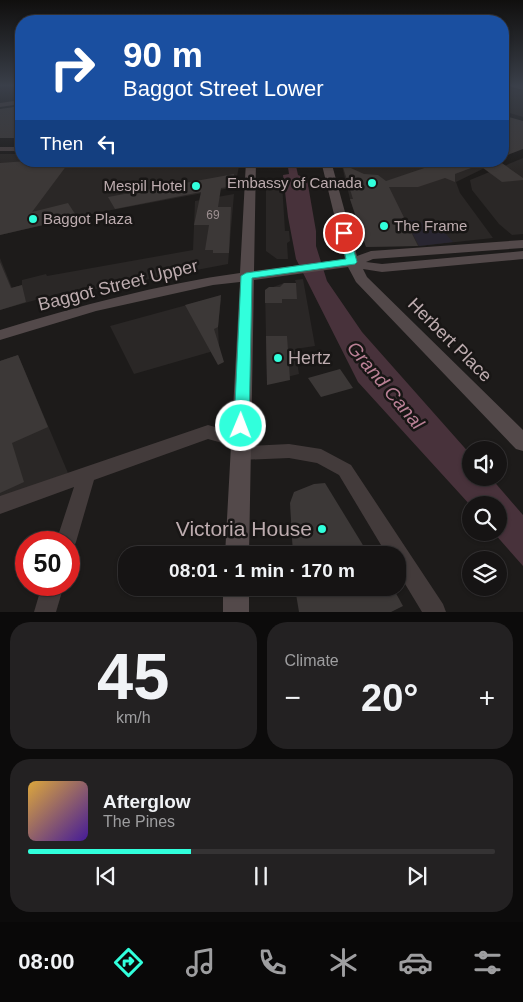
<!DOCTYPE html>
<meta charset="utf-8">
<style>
body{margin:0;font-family:Helvetica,sans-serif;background:#232122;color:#f1f3f6;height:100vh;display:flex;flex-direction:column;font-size:19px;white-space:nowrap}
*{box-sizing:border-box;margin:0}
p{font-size:16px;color:#9e9ea0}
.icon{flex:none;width:28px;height:28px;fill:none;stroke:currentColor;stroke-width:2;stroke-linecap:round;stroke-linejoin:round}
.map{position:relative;height:612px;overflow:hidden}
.panel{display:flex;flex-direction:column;gap:10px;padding:10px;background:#0c0b0b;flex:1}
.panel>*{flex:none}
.top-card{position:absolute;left:15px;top:15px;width:494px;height:152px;border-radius:20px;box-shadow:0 1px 4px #0004,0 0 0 1px #353334;background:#1a4fa0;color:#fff;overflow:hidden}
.controls{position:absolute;left:462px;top:441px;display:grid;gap:10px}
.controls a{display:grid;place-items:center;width:45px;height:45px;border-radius:50%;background:#161414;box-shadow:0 1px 4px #0004,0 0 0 1px #353334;font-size:25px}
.speed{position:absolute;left:15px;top:531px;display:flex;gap:10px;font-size:25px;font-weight:700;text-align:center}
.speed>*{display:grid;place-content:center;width:65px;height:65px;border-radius:50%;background:#161414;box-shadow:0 1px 4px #0004,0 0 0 1px #353334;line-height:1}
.speed .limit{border:8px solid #d22;background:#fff;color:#111}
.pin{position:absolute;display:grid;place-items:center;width:42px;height:42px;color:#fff;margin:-21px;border:2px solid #fff;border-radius:50%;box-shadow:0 1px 5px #0007}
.me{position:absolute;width:55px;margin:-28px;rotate:1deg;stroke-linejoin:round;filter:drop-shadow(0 0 4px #0008)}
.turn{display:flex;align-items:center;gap:18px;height:105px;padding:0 25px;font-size:22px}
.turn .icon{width:65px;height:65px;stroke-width:2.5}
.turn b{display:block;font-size:35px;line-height:42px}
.then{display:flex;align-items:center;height:48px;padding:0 25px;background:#0003;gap:10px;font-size:19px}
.big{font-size:38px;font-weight:700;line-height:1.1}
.panel .widget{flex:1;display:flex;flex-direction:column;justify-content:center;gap:8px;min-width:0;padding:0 18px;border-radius:20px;background:#232122}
.panel .dial{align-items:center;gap:0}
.dial b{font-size:65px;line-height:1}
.song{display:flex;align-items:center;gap:15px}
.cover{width:60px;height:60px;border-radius:8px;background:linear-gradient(135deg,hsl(40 70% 55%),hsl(260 70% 35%))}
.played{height:5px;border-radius:2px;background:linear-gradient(90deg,#31ffdc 35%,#353334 35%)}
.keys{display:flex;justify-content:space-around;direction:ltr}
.heat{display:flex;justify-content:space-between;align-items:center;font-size:28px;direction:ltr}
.panel .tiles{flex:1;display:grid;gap:10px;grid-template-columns:1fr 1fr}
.widget:last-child{grid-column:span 2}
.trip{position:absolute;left:118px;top:546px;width:288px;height:50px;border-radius:20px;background:#161414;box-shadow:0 1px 4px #0004,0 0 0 1px #353334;font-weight:700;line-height:50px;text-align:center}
.tab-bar{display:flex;height:80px;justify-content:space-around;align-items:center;background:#090808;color:#9e9ea0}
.tab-bar .icon{width:35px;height:35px}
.tab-bar .selected{color:#31ffdc}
.tab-bar b{font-size:22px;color:#f1f3f6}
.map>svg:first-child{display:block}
.built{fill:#2a2726}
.green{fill:#292631}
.water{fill:#48323b}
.building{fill:#3c3837}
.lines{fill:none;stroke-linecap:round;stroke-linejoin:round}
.street{fill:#433b3b;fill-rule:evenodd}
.secondary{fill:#53494a;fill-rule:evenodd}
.route{fill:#31ffdc;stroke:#20a68f}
.poi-dot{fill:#31ffdc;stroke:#181615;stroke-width:2}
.labels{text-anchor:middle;stroke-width:5;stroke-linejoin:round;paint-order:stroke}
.far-number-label{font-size:12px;fill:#9d8f91}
.far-poi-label{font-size:15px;fill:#bdacaf;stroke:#181615;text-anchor:end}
.street-label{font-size:18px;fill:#bdacaf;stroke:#181615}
.poi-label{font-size:18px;fill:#bdacaf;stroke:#181615;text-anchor:start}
.water-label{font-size:19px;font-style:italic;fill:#ba8196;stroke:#181615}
.near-poi-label{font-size:21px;fill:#bdacaf;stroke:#181615;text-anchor:end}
</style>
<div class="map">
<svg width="523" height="612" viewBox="0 0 523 612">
<rect width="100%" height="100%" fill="#1d1b1a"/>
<g class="built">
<path d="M 502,86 L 523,91 L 523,117 L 503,111 Z"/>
<path d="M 0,154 L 21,154 L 21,161 L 240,161 L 235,187 L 101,212 L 0,235 Z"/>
<path d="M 523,158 L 523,234 L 512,235 L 499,224 L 472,190 L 470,180 Z"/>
<path d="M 343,161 L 420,161 L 425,163 L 431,161 L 499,161 L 456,182 L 460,193 L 493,238 L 419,246 L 366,247 L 350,199 L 341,162 Z"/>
<path d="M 266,183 L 282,183 L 285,231 L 289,231 L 290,241 L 287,243 L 288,259 L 277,259 L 266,251 Z"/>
<path d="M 234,194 L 228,264 L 65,295 L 64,292 L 0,310 L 0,258 L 12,288 L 22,285 L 22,280 L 46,274 L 47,276 L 193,250 L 195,201 Z"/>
<path d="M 303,279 L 315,346 L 295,349 L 299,374 L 267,382 L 265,290 L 284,283 L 296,283 L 295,280 Z"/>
<path d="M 216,297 L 221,299 L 218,327 L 219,346 L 210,352 L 134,374 L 110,326 Z"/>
<path d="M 18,355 L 68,473 L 0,498 L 0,361 Z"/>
</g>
<path class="green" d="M 415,220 L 426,224 L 436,223 L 453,242 L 419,246 L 406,221 Z"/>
<path class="water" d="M 287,161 L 295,161 L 298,175 L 307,179 L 316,231 L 316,246 L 327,281 L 362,332 L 471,455 L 471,478 L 491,478 L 523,515 L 523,566 L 494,533 L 499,532 L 499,505 L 471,506 L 358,382 L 296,259 L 288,217 L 283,175 L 289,174 Z"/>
<g class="building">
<path d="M 21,106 L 21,138 L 0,138 L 0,109 Z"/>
<path d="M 502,115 L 523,121 L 523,149 L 502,157 Z"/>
<path d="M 27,161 L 70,161 L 32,212 L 68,203 L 77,217 L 0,235 L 0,163 Z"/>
<path d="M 445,161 L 499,161 L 523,178 L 523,180 L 502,182 L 479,165 L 455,174 L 455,182 L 445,178 L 418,187 L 389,187 L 418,246 L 366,247 L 350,199 L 353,199 L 342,164 L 364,174 L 378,175 L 386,181 Z"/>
<path d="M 234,174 L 236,186 L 221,188 L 218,207 L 231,207 L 229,253 L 213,253 L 213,250 L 205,250 L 209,225 L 194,225 L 201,192 L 115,209 L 108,197 Z"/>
<path d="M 0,262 L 11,288 L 22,285 L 26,302 L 0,310 Z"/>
<path d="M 284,283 L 296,283 L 297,299 L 282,299 L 282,303 L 265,303 L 265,290 L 269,287 L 280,287 Z"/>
<path d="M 221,295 L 218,327 L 214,329 L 224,362 L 218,365 L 185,305 Z"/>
<path d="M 266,336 L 287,336 L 290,380 L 267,385 Z"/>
<path d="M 18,355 L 48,427 L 12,443 L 24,482 L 0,493 L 0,361 Z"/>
<path d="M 340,369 L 353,388 L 321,397 L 308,378 Z"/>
<path d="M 325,483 L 369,555 L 293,555 L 290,503 L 294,492 L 314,484 Z"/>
<path d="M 295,588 L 393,588 L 403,606 L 391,612 L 299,612 Z"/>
</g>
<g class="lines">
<g class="street">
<path d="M 21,100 L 21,104 L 0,107 L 0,103 Z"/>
<rect x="0" y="147" width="21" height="4"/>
<path d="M 208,425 L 247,436 L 249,441 L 247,446 L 289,444 L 321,449 L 351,465 L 443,604 L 446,612 L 422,612 L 396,569 L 396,555 L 387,555 L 339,475 L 317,463 L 289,458 L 240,460 L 234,458 L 231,453 L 234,448 L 237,447 L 208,439 L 94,480 L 76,542 L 73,549 L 69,551 L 69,542 L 56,542 L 74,487 L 0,514 L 0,496 Z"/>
<path d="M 42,585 L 64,585 L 56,612 L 34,612 Z"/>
</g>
<g class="secondary">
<path d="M 511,86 L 523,86 L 523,90 L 512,87 Z"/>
<path d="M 246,161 L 256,161 L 254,271 L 345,259 L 321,161 L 331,161 L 357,256 L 371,251 L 523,240 L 523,248 L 373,259 L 366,262 L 382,264 L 523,251 L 523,259 L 382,272 L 363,269 L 367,277 L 523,430 L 523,451 L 516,449 L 356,282 L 348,267 L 254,280 L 249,555 L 225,555 L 240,282 L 213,285 L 96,311 L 0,340 L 0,330 C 79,306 159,284 240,273 Z"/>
<rect x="223" y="588" width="26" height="24"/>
</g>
</g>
<linearGradient id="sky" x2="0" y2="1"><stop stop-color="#100f0e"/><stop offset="0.5" stop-color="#3a3f49"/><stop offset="1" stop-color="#3a3f49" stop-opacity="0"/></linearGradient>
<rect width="523" height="171" fill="url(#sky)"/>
<path class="route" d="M 341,231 L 344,231 L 349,233 L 357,262 L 355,264 L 252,278 L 249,426 L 247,430 L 241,432 L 236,430 L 234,426 L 241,276 L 246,273 L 346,259 L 340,233 Z"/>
<g class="poi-dot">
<circle cx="372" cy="183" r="5"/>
<circle cx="196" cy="186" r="5"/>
<circle cx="33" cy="219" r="5"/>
<circle cx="384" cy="226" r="5"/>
<circle cx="278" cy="358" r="5"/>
<circle cx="322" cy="529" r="5"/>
</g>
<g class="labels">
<g class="far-number-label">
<text x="213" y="219">69</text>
</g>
<g class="far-poi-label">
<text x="362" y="188">Embassy of Canada</text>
<text x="186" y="191">Mespil Hotel</text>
<text x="43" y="224" text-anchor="start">Baggot Plaza</text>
<text x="394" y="231" text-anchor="start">The Frame</text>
</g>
<g class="street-label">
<text transform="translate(118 285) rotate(-14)" y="6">Baggot Street Upper</text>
<text transform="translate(450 340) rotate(45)" y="6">Herbert Place</text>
</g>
<g class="poi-label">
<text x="288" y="364">Hertz</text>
</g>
<g class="water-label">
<text transform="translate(386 385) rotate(50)" y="7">Grand Canal</text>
</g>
<g class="near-poi-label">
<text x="312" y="536">Victoria House</text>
</g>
</g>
</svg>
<div class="controls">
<a><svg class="icon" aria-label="sound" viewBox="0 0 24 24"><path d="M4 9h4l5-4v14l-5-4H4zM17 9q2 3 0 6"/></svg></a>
<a><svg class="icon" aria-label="search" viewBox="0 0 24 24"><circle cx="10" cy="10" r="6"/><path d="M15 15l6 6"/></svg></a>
<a><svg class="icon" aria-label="layers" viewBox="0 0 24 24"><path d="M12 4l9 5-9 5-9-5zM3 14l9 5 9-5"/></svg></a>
</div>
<div class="speed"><div class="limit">50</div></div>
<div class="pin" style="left:344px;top:233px;background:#d93025"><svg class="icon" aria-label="arrive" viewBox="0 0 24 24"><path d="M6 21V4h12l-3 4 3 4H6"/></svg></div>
<svg class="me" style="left:241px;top:426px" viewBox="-20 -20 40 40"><circle r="17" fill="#31ffdc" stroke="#fff" stroke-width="3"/><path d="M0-11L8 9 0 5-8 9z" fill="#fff"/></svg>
<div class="trip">08:01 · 1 min · 170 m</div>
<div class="top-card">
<div class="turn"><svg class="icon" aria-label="right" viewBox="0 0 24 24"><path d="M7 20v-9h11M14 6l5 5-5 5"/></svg><div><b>90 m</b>Baggot Street Lower</div></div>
<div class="then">Then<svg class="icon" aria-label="left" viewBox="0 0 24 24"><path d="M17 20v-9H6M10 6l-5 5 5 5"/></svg></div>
</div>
</div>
<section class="panel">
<div class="tiles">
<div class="widget dial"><b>45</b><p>km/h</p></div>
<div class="widget"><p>Climate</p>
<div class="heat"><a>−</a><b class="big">20°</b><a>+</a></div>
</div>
<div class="widget">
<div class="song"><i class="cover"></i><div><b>Afterglow</b><p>The Pines</p></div></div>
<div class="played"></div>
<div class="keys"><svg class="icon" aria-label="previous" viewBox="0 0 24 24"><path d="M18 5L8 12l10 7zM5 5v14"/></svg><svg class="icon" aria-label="pause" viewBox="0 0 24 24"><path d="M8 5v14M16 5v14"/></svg><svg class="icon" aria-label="next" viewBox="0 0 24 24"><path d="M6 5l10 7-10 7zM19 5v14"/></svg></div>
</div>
</div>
</section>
<nav class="tab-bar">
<b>08:00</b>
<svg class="icon selected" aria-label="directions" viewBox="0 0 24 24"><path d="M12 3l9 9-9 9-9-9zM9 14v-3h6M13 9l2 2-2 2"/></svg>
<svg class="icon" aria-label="music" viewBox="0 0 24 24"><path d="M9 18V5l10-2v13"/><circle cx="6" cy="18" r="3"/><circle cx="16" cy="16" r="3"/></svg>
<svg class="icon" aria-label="phone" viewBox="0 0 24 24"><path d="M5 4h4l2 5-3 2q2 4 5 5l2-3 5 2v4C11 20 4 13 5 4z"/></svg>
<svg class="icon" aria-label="climate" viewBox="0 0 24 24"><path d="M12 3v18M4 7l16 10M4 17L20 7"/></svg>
<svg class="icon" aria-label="car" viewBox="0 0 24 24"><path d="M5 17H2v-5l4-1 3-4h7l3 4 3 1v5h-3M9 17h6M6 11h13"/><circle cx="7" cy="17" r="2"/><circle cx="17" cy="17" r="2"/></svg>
<svg class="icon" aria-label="filters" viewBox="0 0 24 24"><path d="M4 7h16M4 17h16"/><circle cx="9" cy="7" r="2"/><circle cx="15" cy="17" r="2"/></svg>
</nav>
